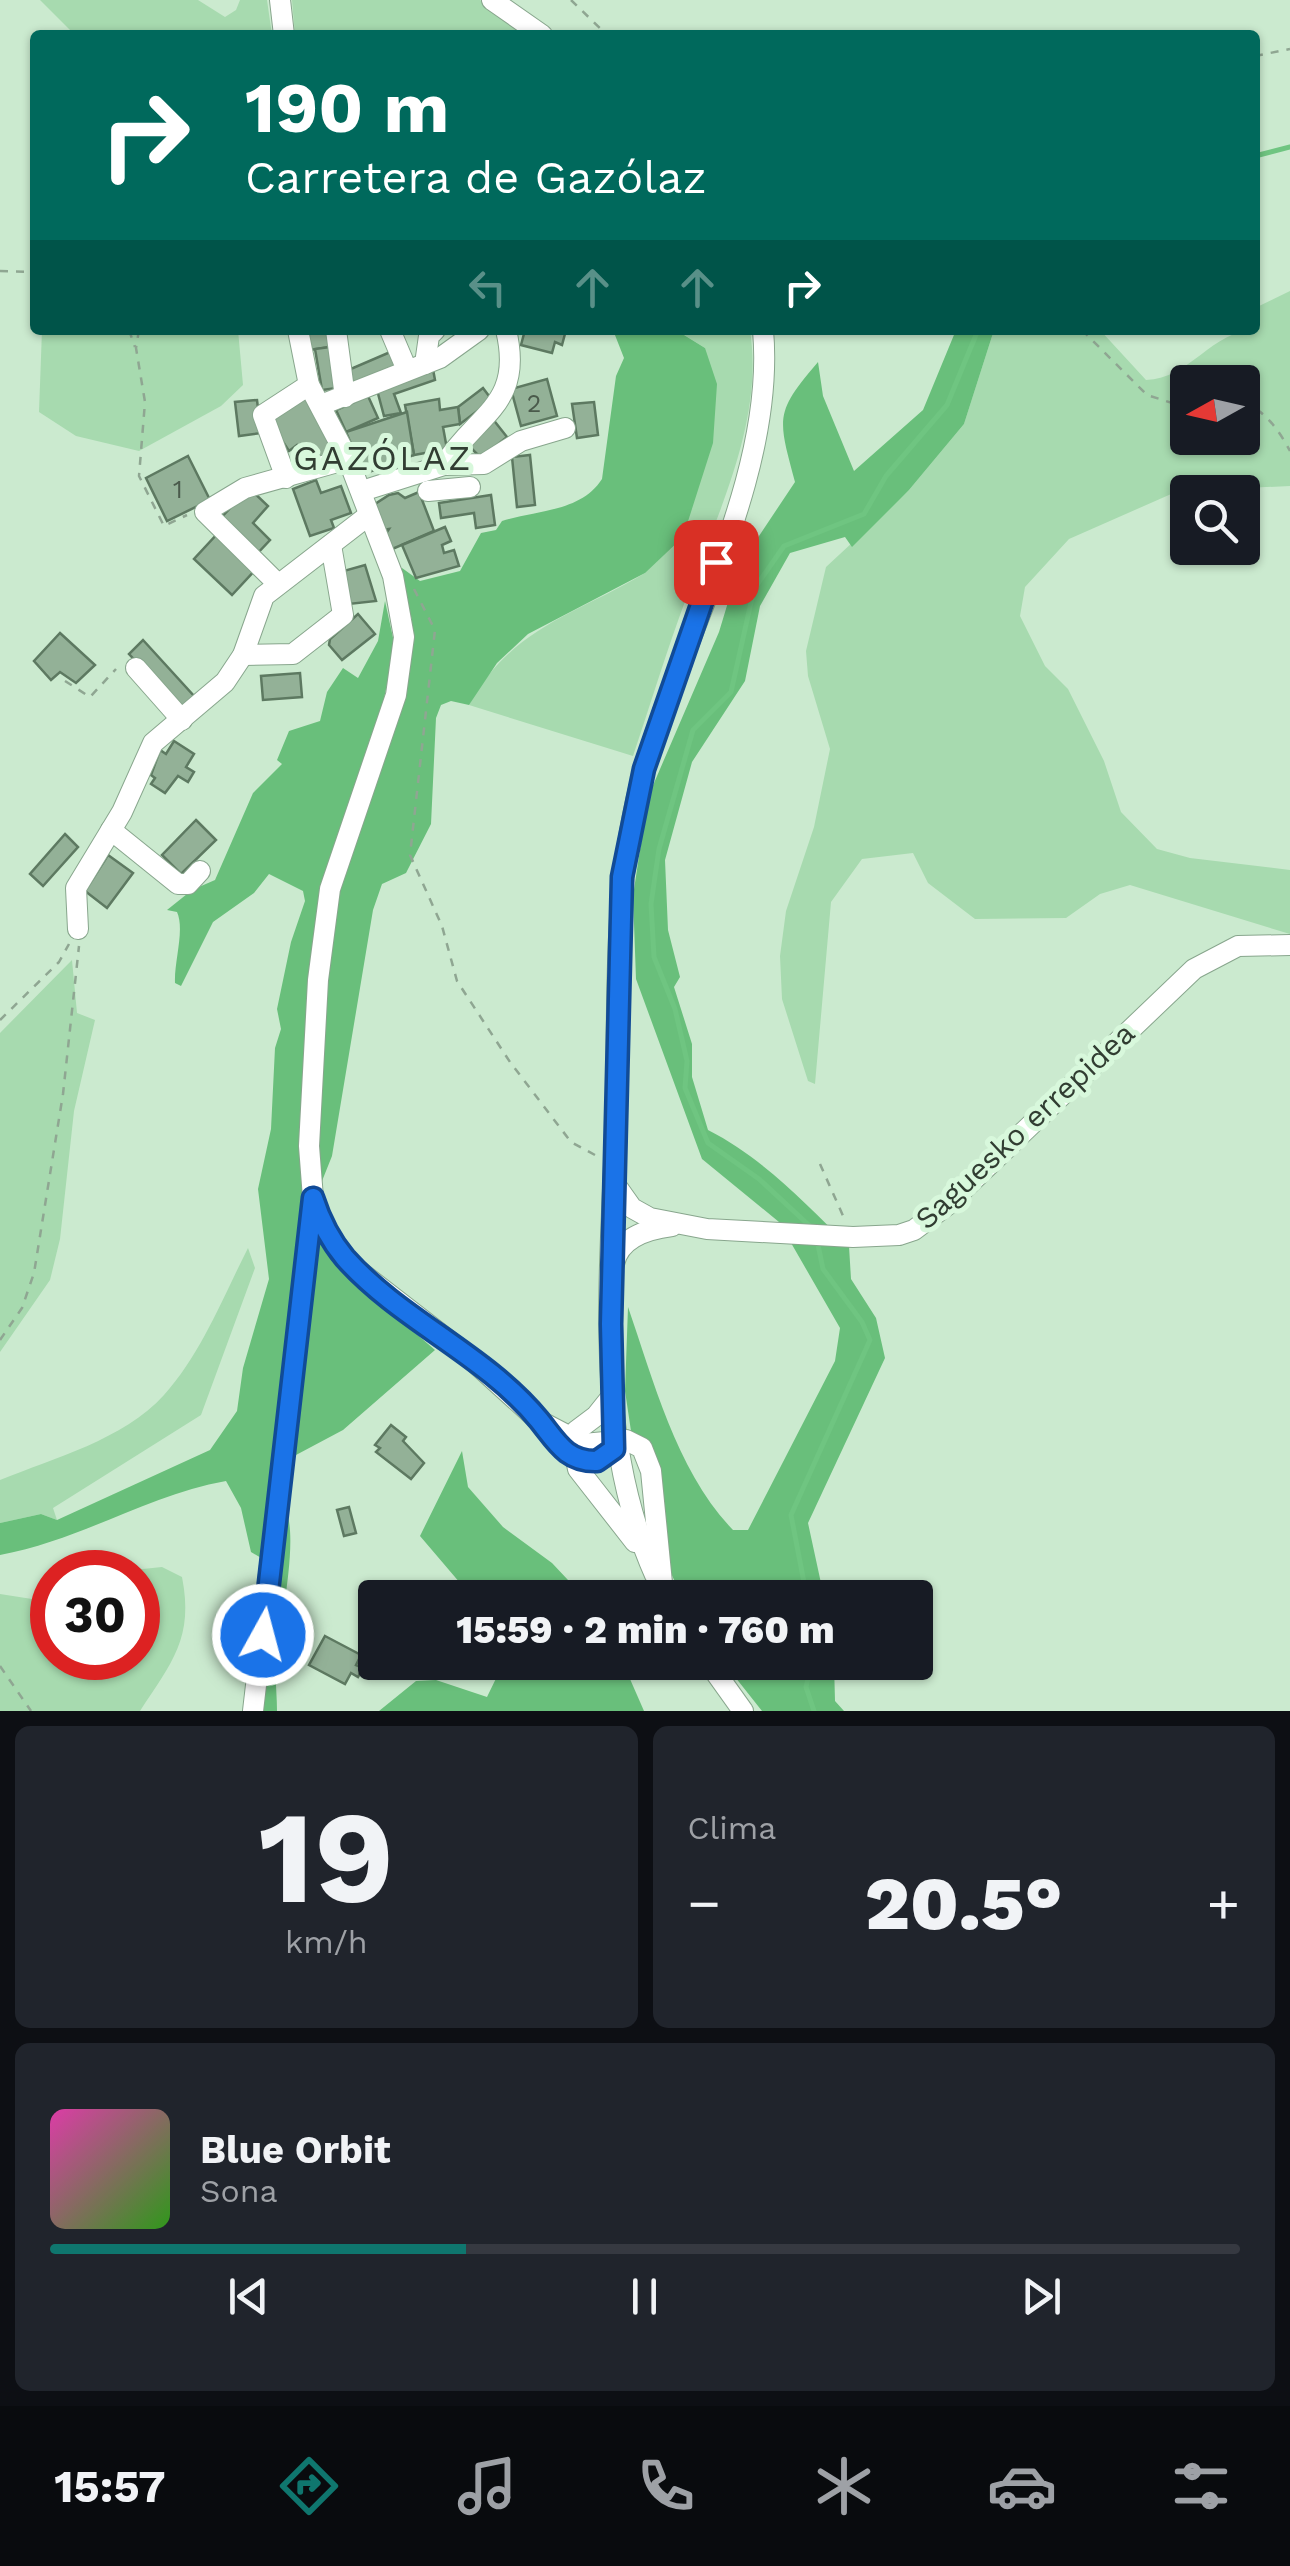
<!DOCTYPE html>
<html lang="es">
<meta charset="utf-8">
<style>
body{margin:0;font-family:"Work Sans",sans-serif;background:#20242c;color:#f1f3f6;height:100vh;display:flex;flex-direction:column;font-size:38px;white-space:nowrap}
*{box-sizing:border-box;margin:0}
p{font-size:32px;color:#9ea1a6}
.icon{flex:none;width:55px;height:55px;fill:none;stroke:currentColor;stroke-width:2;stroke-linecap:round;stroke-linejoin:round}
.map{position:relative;height:1711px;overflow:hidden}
.details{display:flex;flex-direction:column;gap:15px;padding:15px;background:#0d0f14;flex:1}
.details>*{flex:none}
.banner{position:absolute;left:30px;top:30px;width:1230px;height:305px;border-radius:10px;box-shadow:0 2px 8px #0004;background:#00695c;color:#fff;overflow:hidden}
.needle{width:65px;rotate:262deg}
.fabs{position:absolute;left:1170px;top:365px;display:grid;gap:20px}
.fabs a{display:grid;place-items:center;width:90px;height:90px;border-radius:10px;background:#171b24;box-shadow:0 2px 8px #0004;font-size:50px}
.speed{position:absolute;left:30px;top:1550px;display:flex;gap:20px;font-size:50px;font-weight:700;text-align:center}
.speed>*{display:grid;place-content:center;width:130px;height:130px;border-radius:50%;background:#171b24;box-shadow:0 2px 8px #0004;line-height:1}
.speed .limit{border:15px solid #d22;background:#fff;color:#111}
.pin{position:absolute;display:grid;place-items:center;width:85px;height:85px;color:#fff;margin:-42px;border-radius:20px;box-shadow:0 5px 15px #0006}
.me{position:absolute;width:110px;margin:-55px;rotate:7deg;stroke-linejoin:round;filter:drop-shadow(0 0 8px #0008)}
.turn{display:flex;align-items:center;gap:35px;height:210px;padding:0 50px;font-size:45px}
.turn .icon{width:130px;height:130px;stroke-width:2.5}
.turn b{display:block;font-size:70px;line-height:85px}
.lanes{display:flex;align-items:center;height:95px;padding:0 50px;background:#0003;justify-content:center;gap:50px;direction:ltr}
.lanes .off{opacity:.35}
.big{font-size:75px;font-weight:800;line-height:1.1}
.details .card{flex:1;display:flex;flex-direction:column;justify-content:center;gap:15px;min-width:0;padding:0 35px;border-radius:15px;background:#20242c}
.details .dial{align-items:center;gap:0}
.dial b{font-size:130px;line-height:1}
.song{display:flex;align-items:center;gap:30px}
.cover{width:120px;height:120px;border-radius:15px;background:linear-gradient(135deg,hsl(320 70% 55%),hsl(110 70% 35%))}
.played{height:10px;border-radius:5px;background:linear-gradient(90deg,#0f766e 35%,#363941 35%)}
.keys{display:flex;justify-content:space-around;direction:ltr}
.heat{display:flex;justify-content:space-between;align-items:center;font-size:55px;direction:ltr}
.details .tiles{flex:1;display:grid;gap:15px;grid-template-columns:1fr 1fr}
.card:last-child{grid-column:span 2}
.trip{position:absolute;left:358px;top:1580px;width:575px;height:100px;border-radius:10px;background:#171b24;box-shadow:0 2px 8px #0004;font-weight:800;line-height:100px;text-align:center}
.menu{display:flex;height:160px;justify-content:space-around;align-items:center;background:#090b0e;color:#9ea1a6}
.menu .icon{width:70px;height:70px}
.menu .active{color:#0f766e}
.menu b{font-size:45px;color:#f1f3f6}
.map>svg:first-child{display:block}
.green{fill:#a7daaf;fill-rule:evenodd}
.forest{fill:#69bf7b}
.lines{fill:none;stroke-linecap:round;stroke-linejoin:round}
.stream{stroke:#6fc581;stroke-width:5}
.building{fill:#93b197;stroke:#5d7961;stroke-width:2.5}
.minor-casing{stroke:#88a68d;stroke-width:22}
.path{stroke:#8fa692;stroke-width:2.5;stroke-dasharray:8 8;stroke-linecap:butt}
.minor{stroke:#fff;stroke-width:20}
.route-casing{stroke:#114b97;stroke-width:25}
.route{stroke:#1a73e8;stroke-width:18}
.labels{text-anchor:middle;stroke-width:10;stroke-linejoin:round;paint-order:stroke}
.number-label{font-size:25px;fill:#4a5a4b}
.street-label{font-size:30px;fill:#313d32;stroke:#d8f8dc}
.quarter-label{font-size:35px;letter-spacing:2.5px;fill:#313d32;stroke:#d8f8dc}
</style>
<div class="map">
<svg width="1290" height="1711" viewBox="0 0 1290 1711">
<rect width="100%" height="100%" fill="#cbeacf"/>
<g class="green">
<path d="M 40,0 L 198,0 L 225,17 L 236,10 L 240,0 L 267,0 L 272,35 L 75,35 Z"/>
<path d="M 292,0 L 480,0 L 531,35 L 295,35 Z"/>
<path d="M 1290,291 L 1290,486 L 1178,491 L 1069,539 L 1025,587 L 1020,616 L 1045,666 L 1068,689 L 1104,761 L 1121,812 L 1157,849 L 1190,858 L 1290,870 L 1290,934 L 1130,885 L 1100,894 L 1066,918 L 975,919 L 928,883 L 913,853 L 862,859 L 831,902 L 815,1084 L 808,1081 L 782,999 L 780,956 L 786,911 L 814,827 L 830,749 L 808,676 L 806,651 L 826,567 L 909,490 L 964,424 L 994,330 L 1100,330 L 1146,380 C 1190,379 1212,330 1255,330 L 1255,308 ZM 1188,382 L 1242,382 L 1242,438 L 1188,438 Z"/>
<path d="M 42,330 L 238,330 L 243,385 L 221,406 L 139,451 L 76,436 L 39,412 Z"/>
<path d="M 750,330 C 764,421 718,513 687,596 C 667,649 651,703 633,756 L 469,705 C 512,627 573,616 645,573 L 705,348 L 678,331 Z"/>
<path d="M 72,960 L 77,1013 L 95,1020 L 74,1111 L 60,1239 L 50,1280 L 0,1352 L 0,1033 Z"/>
<path d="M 248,1248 L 255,1268 L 201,1415 L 53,1508 L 57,1520 L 41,1514 L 0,1523 L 0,1480 C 54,1458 123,1440 164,1395 C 201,1354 223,1297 248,1248 Z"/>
<path d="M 162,1567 L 182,1577 C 194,1638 172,1662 140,1711 L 0,1711 L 0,1594 L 32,1599 L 52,1592 L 52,1658 L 138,1658 L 138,1572 L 114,1572 Z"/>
</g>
<g class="forest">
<path d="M 613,330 L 676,330 L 705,348 L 717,384 L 713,443 L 683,537 L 645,573 L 528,634 L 497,663 L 469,705 L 451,701 L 441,705 L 436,718 L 431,824 L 406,873 L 382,884 L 373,910 L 332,1156 L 320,1186 L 318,1158 L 331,915 L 410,659 L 412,620 L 397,571 L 402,568 L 420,581 L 460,571 L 481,533 L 496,530 L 502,521 C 537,510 581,512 602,479 L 616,376 L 624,358 Z"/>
<path d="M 956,330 L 994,330 L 964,424 L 909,490 L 852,547 L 845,537 L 790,553 L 760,606 L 745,681 L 692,762 L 665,860 L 668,930 L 680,977 L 674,987 L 692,1044 L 692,1077 L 708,1130 C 763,1158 805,1203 849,1246 L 851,1279 L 876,1318 L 885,1358 L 808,1523 L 824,1597 L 682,1597 L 670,1571 L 652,1446 L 631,1431 L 625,1391 L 628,1307 C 654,1382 677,1472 733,1530 L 748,1530 L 835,1361 L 840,1328 L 779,1222 L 702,1159 L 636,979 L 633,896 L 648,797 L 719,632 L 739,566 L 795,482 C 778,418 774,413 818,362 L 823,396 L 854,471 L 923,410 Z"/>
<path d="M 385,601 L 395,647 L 382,708 L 319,897 L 306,1209 L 263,1559 L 251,1552 L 241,1508 L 226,1481 C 148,1495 81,1540 0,1555 L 0,1523 L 41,1514 L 57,1520 L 210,1450 L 237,1411 L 243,1368 L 269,1279 L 258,1189 L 271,1129 L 275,1048 L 281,1029 L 277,1009 L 291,942 L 305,901 L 303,891 L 269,874 L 254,893 L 213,922 L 181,986 L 175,983 C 174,961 185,930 177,912 L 167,910 L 192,890 L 215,880 L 253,793 L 282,764 L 277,760 L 289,731 L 320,721 L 327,692 L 343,668 L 358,678 L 378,641 Z"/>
<path d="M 315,1230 L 346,1273 L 435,1350 L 343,1430 L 296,1455 L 289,1448 Z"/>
<path d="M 462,1451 L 468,1487 L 503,1527 L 552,1563 L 584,1597 L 472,1597 L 420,1536 Z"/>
<path d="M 282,1503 C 303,1528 278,1630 276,1664 C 275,1680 277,1695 277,1711 L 260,1711 Z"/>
<path d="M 504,1662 L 623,1663 L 644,1711 L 379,1711 L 416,1681 L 436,1680 L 487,1697 Z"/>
<path d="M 724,1663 L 834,1663 L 835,1701 L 844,1711 L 762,1711 Z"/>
</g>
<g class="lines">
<g class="stream">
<path d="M 1255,156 L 1290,147"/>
<path d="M 813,1229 L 759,1179 L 708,1143 L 685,1088 L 687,1061 L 675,1009 L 654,957 L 651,904 L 659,849 L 693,730 L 731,692 L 754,589 L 784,546 L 864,514 L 886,476 L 947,405 L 978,330"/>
<path d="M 807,1598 L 791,1515 L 870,1340 L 862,1322 L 823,1269 L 817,1240"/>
<path d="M 812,1662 L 806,1687 L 814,1711"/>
</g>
</g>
<g class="building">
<path d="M 307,330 L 327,330 L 330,347 L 310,350 Z"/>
<path d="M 525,330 L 566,330 L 562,345 L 555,342 L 552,353 L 521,345 Z"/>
<path d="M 330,347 L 337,388 L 322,390 L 315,349 Z"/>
<path d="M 395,350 L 402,367 L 350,389 L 346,371 Z"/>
<path d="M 432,364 L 435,380 L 394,394 L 401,413 L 384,416 L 376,386 Z"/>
<path d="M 547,379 L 557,416 L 521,426 L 511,389 Z"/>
<path d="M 483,388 L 492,400 L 460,424 L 458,407 Z"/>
<path d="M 302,393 L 337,447 L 310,465 L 297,445 L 289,451 L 266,416 Z"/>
<path d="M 368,396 L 378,418 L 346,432 L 336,410 Z"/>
<path d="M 439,399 L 440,410 L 458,407 L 460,424 L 443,427 L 447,449 L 414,455 L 405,405 Z"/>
<path d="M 257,400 L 261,433 L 239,436 L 235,402 Z"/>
<path d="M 594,402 L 598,435 L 577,438 L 572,404 Z"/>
<path d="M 407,412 L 414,455 L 364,474 L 346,432 Z"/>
<path d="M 492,418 L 507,437 L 481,458 L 463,440 Z"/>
<path d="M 530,455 L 535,505 L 517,507 L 512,457 Z"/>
<path d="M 188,456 L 210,500 L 167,521 L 146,478 Z"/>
<path d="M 316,480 L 321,493 L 341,486 L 351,513 L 331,520 L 334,528 L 310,536 L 293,489 Z"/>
<path d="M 249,488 L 268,506 L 253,523 L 270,540 L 255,556 L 218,521 Z"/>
<path d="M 419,492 L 434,531 L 390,550 L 385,535 L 389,529 L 383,530 L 372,506 L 389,495 L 398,493 L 405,498 Z"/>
<path d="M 491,495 L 495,525 L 476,528 L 474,513 L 441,518 L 439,503 Z"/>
<path d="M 445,527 L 451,541 L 442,545 L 444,553 L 454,550 L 459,566 L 416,578 L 402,545 Z"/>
<path d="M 219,532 L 258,567 L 232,595 L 194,559 Z"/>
<path d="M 365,565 L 376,601 L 349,604 L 340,572 Z"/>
<path d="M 358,614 L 375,634 L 342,660 L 329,645 L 330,639 Z"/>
<path d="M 60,633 L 95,665 L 76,683 L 60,672 L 51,680 L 34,661 Z"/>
<path d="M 143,640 L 194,696 L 181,709 L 129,654 Z"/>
<path d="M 300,673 L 302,697 L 263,700 L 261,676 Z"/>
<path d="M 174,741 L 194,754 L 186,767 L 194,772 L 188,782 L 178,776 L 165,793 L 151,784 L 155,778 L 151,775 L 160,750 L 166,754 Z"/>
<path d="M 196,820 L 216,840 L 181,874 L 162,855 Z"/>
<path d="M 65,834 L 78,847 L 43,886 L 30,874 Z"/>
<path d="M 108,855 L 133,873 L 107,908 L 85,891 Z"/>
<path d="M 391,1425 L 406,1437 L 403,1441 L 424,1463 L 411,1479 L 376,1452 L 380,1448 L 375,1445 Z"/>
<path d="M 349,1507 L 356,1533 L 344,1536 L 337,1510 Z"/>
<path d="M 325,1636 L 361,1655 L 356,1665 L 363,1668 L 358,1677 L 351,1673 L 345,1684 L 309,1665 Z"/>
</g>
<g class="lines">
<g class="minor-casing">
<g id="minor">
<path d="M 280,0 L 284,35"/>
<path d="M 492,0 L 542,35"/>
<path d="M 298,330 L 309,385 L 348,459 L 393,576 L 404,637 L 396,695 L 330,889 L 318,980 L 309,1146 L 313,1198 L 329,1237 L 355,1268 L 461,1350 L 538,1420 L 584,1444 L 626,1440 L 642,1448 L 651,1471 L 663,1593"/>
<path d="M 336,330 L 345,397"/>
<path d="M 390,330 L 407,370"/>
<path d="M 425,364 L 429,336 L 435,330"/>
<path d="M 321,405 L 440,358 L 479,330"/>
<path d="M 444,465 C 477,413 524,405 506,330"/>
<path d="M 286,478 L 263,415 L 309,385"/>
<path d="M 362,491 L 444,465 L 484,464 L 521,441 L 565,428"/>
<path d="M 428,491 L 470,487"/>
<path d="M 277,583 L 205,512 L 245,488 L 348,459"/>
<path d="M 243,655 L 293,654 L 343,615 L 331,545"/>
<path d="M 136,668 L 182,720"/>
<path d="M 111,830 L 178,884 L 188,884 L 200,871"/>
<path d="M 78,929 L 76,888 L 122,812 L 153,743 L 225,682 L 243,655 L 264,596 L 369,515"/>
<path d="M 615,1184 L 632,1208 L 650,1218 L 707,1229 L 853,1237 L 899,1235 L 914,1230 L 946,1206 L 1194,969 L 1238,946 L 1290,945"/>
<path d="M 614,1264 C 619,1237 648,1229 672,1226"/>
<path d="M 612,1396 L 596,1416 L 576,1431 L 576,1459 C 593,1463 611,1461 616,1441"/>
<path d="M 545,1430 L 576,1459 L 578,1469 L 635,1542"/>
<path d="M 655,1575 C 590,1430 612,1266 616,1112 C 618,996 612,878 645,766 C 685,629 776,474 763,330"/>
<path d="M 708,1662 L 743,1711"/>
<path d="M 253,1711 L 312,1205"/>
</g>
</g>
<g class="path">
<path d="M 571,0 L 607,35"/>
<path d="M 74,34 L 90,35"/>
<path d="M 1255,56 L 1290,49"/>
<path d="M 0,271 L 35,272"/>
<path d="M 129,330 L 135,347"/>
<path d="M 139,330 L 136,348 L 145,402 L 139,476 L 164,526 L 187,515"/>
<path d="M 1082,330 L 1147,395 L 1188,408"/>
<path d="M 1242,403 C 1264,408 1280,432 1290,451"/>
<path d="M 414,589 L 435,630 L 410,855 L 442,926 L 457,981 L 510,1062 L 571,1142 L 595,1155"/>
<path d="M 65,681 L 90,697 L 116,669"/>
<path d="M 0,1020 L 59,962 L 69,944"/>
<path d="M 820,1164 L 844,1218"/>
<path d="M 0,1340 L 22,1308 L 34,1273 L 63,1094 L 79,946"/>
<path d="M 0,1666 L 31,1711"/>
</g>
<use href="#minor" class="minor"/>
</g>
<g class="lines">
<g class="route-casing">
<path id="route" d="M 263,1635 L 313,1198 C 320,1220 330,1240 345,1258 C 401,1321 485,1354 539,1420 C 556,1441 566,1462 597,1461 L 614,1449 L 611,1324 L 622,877 L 644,769 L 716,562"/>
</g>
<use href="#route" class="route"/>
</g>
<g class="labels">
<g class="number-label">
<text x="534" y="412">2</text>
<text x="178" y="498">1</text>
</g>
<g class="street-label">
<text transform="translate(1025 1126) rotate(-43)" y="10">Saguesko errepidea</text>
</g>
<g class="quarter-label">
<text x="383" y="470">GAZÓLAZ</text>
</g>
</g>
</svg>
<div class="fabs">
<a><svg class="needle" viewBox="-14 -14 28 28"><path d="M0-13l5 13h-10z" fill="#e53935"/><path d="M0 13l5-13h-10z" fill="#9ea1a6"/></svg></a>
<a><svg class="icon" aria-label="search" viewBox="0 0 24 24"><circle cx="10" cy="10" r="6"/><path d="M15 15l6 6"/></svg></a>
</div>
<div class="speed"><div class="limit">30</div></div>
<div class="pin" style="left:716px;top:562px;background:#d93025"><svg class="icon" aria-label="arrive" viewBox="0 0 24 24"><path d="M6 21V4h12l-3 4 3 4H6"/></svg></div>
<svg class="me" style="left:263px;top:1635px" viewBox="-20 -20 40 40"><circle r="17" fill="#1a73e8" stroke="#fff" stroke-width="3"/><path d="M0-11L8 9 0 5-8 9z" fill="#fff"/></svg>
<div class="trip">15:59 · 2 min · 760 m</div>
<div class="banner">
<div class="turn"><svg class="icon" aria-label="right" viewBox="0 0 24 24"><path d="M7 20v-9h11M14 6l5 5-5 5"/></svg><div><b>190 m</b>Carretera de Gazólaz</div></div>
<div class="lanes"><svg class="icon off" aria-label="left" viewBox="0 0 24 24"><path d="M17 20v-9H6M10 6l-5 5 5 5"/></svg><svg class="icon off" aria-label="ahead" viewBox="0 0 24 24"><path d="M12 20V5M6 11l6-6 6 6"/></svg><svg class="icon off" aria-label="ahead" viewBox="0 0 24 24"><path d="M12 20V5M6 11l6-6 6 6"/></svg><svg class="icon" aria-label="right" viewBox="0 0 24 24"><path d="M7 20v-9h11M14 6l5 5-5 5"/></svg></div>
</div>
</div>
<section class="details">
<div class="tiles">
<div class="card dial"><b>19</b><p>km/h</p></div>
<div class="card"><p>Clima</p>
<div class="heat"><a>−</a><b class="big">20.5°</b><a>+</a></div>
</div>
<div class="card">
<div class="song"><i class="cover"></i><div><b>Blue Orbit</b><p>Sona</p></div></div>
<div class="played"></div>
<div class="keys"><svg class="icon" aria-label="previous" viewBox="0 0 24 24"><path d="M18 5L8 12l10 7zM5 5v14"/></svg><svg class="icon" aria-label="pause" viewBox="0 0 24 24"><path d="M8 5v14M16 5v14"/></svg><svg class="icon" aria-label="next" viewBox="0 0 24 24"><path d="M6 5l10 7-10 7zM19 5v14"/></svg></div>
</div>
</div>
</section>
<nav class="menu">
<b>15:57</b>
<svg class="icon active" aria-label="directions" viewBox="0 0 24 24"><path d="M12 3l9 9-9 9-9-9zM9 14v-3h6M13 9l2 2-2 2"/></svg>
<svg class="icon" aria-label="music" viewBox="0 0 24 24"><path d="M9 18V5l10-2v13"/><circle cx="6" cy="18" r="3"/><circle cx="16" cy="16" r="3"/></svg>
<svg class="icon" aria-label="phone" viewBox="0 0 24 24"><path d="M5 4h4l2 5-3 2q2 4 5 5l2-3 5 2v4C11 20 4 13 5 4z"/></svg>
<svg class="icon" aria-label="climate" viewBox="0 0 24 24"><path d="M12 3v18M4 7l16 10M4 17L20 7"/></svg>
<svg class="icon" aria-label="car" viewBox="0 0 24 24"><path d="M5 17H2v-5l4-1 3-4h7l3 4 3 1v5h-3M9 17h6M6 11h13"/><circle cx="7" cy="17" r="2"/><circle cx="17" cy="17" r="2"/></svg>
<svg class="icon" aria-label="filters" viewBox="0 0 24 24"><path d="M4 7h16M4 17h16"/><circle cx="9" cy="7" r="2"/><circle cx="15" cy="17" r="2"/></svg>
</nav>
